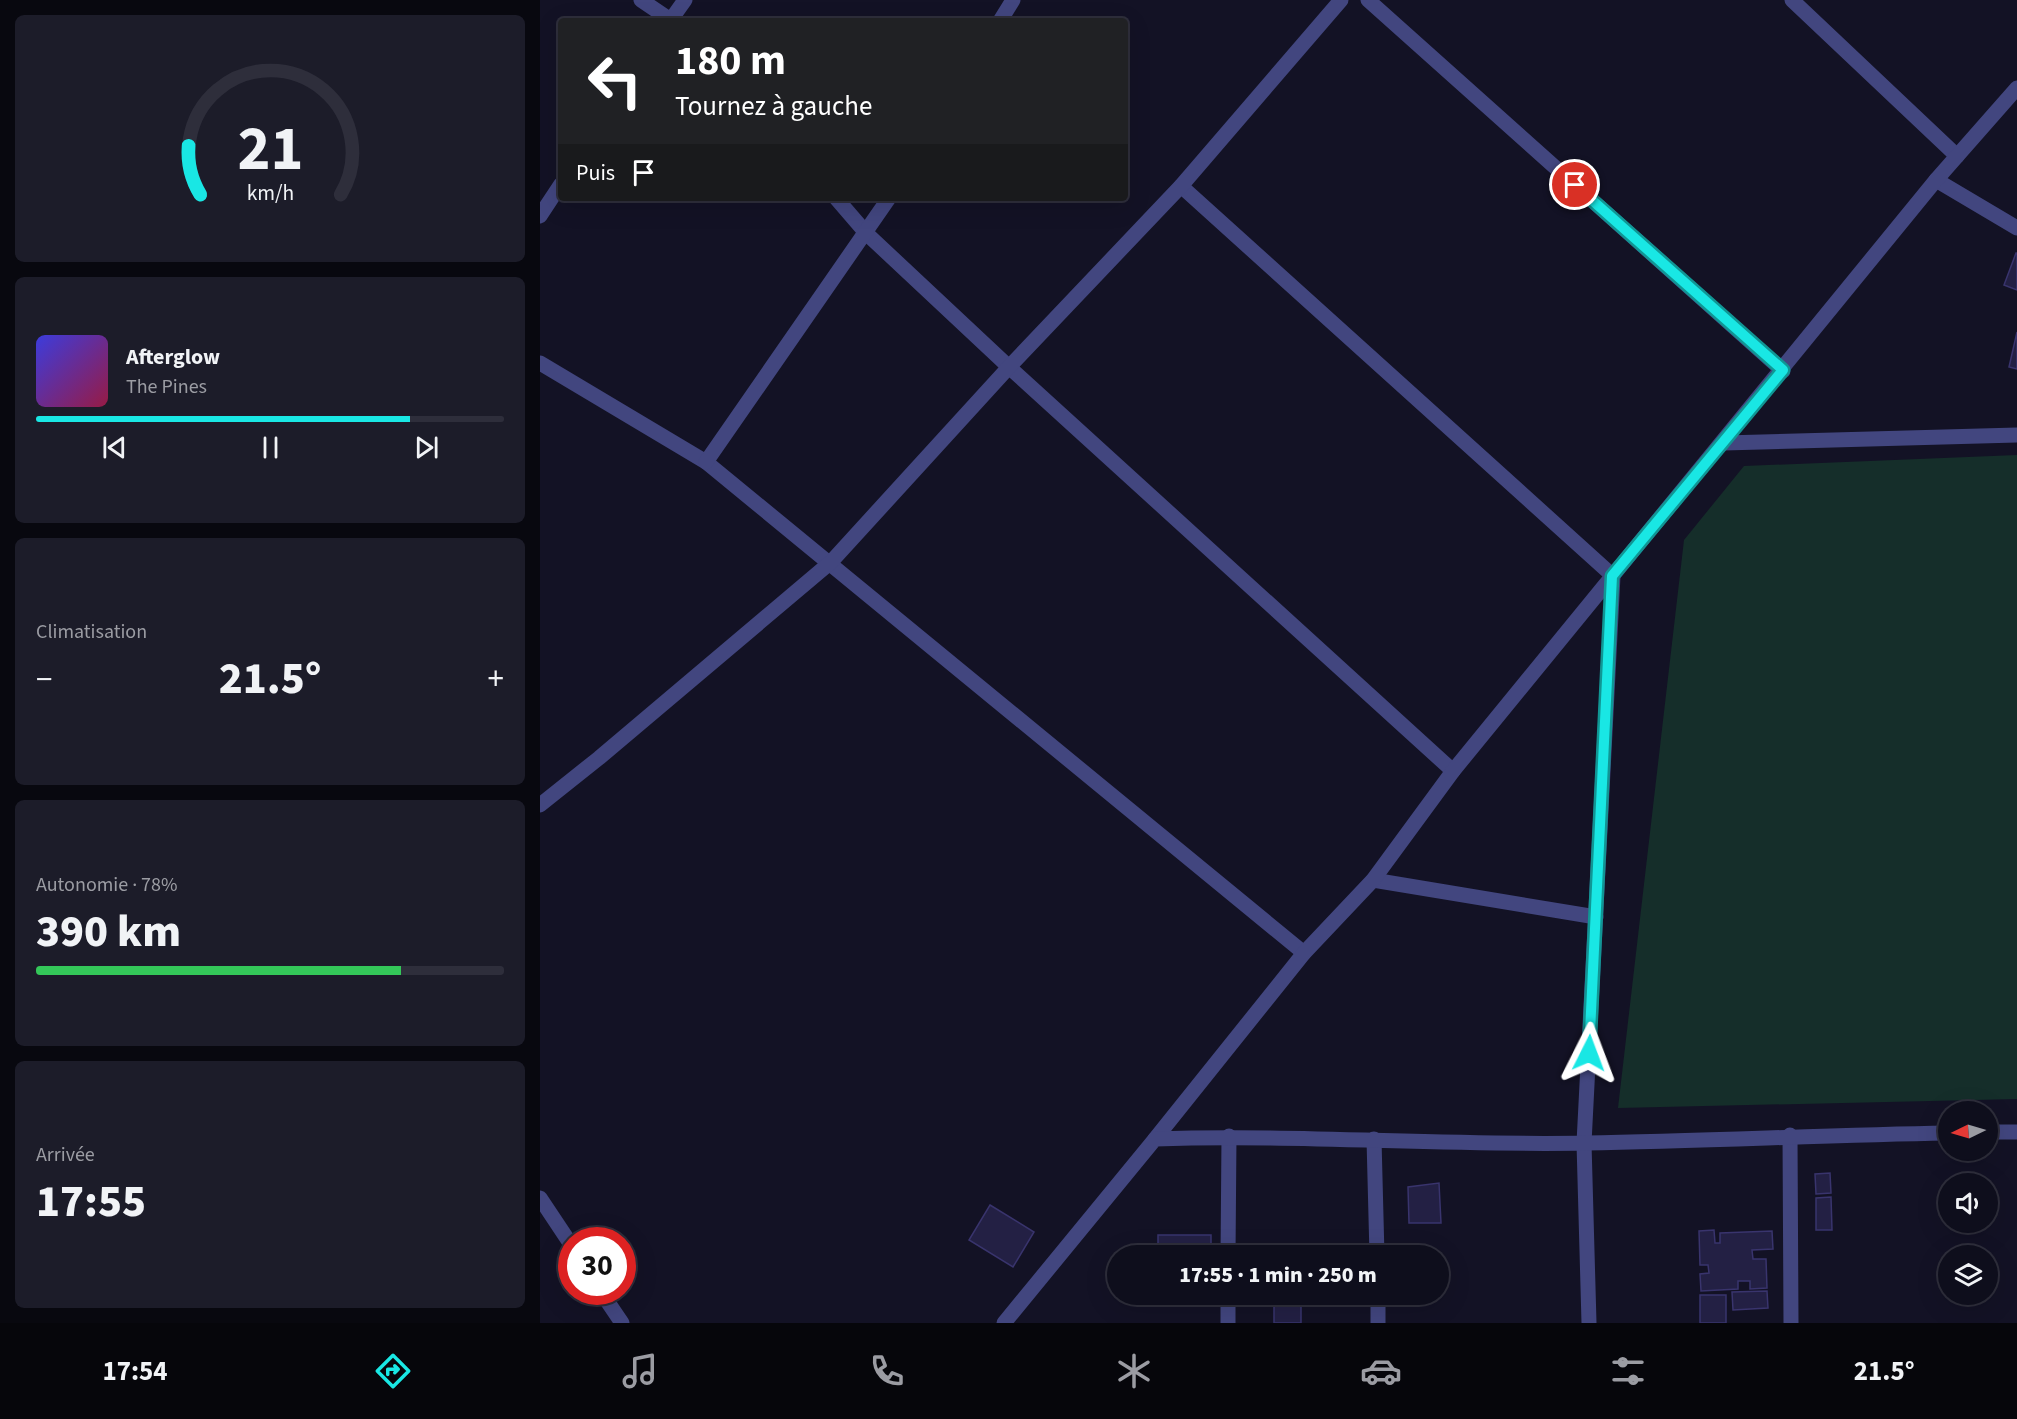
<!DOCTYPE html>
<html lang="fr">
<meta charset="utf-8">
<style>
body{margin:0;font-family:"Source Sans 3",sans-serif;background:#1c1c29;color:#f1f3f6;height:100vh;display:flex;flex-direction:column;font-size:22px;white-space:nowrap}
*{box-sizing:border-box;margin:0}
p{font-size:20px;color:#9b9ca3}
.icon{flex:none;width:33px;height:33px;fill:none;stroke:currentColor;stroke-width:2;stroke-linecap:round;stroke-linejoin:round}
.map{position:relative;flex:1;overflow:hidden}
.sheet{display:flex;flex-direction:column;gap:15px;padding:15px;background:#08080f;width:540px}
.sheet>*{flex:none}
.top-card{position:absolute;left:18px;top:18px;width:570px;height:183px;border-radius:6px;box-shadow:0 6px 24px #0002,0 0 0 2px #2e2e3b;background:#202124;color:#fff;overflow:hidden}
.needle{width:39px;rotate:265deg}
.buttons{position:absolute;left:1398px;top:1101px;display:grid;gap:12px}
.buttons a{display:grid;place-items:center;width:60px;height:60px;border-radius:50%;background:#0e0e1c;box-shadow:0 6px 24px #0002,0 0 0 2px #2e2e3b;font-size:30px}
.speed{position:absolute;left:18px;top:1227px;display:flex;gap:12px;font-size:30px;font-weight:700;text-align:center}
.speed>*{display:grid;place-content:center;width:78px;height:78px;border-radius:50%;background:#0e0e1c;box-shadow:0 6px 24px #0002,0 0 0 2px #2e2e3b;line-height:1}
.speed .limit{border:9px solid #d22;background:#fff;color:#111}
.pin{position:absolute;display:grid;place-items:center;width:51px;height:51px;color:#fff;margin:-26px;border:3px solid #fff;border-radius:50%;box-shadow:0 2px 6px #0007}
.me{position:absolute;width:66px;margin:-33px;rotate:3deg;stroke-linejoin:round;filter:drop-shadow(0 0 4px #0008)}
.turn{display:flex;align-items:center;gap:21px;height:126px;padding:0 18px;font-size:27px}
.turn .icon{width:78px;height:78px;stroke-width:2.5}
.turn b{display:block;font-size:42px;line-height:51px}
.then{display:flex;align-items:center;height:57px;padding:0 18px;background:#0003;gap:12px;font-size:22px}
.big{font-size:45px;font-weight:800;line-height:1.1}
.sheet .card{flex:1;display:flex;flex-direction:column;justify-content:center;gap:9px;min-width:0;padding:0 21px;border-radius:9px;background:#1c1c29}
.sheet .dial{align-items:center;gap:0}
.dial svg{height:156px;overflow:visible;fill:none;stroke:#2e2e3b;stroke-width:7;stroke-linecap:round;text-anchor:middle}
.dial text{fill:#f1f3f6;stroke:none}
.song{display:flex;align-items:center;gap:18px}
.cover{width:72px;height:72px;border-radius:9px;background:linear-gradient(135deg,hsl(240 70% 55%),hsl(340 70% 35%))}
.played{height:6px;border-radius:3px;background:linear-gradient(90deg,#19e7e4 80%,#2e2e3b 80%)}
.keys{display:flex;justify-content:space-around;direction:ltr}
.heat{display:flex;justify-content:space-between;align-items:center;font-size:33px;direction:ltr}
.charge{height:9px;border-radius:4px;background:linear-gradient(90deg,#34c759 78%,#2e2e3b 0)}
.trip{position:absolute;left:567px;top:1245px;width:342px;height:60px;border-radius:30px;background:#0e0e1c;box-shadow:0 6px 24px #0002,0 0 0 2px #2e2e3b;font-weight:800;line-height:60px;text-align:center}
.menu{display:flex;height:96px;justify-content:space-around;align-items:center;background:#06060b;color:#9b9ca3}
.menu .icon{width:42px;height:42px}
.menu .active{color:#19e7e4}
.menu b{font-size:27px;color:#f1f3f6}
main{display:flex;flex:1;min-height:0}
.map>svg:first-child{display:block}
.green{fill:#152e2a}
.building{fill:#232044;stroke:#39346d;stroke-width:1.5}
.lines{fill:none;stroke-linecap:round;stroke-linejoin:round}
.minor{stroke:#42467f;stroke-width:15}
.route-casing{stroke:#109694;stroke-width:15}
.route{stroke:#19e7e4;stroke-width:10}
</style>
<main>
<section class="sheet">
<div class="card dial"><svg viewBox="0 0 100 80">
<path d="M14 69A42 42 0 1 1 86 69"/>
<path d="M14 69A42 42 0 0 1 8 44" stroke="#19e7e4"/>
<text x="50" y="56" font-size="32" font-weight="700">21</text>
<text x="50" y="72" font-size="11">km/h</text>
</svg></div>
<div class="card">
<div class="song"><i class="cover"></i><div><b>Afterglow</b><p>The Pines</p></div></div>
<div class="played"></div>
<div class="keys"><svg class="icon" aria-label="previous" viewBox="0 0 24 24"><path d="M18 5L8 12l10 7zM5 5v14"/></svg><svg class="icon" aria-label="pause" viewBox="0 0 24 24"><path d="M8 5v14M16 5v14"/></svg><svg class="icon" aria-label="next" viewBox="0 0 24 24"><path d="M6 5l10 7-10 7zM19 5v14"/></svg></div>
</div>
<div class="card"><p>Climatisation</p>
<div class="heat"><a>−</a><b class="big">21.5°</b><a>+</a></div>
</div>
<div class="card"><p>Autonomie · 78%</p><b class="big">390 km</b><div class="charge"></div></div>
<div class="card"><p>Arrivée</p><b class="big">17:55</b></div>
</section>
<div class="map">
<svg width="1477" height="1323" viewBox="0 0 1477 1323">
<rect width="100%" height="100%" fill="#131225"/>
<path class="green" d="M 1477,455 L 1477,1099 L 1078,1108 L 1144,540 L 1204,466 Z"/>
<g class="building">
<path d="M 1476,253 L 1477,253 L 1477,290 L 1464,285 Z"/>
<path d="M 1477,332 L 1477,369 L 1469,367 Z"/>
<path d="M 1290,1173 L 1291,1193 L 1276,1194 L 1275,1174 Z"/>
<path d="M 899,1183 L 901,1223 L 869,1223 L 868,1187 Z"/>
<path d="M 1291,1197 L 1292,1230 L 1276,1230 L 1276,1198 Z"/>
<path d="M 450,1205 L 494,1232 L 473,1267 L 429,1240 Z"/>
<path d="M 1174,1230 L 1175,1243 L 1180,1243 L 1180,1233 L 1232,1231 L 1233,1249 L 1212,1250 L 1213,1259 L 1226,1259 L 1227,1288 L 1210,1289 L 1210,1281 L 1198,1281 L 1198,1289 L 1161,1291 L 1160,1274 L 1169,1273 L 1168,1265 L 1160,1265 L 1159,1231 Z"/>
<rect x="618" y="1235" width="53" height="21"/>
<path d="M 1227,1291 L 1228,1308 L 1193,1310 L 1192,1292 Z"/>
<path d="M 709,1294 L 761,1294 L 761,1323 L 734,1323 L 734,1306 L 709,1306 Z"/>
<rect x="1160" y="1295" width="26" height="28"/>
</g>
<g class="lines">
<g class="minor">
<path d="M 101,0 L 132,21"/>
<path d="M 828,0 L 1243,371"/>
<path d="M 1252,0 L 1417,156"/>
<path d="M 130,21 L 145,0"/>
<path d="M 460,21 L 473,0"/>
<path d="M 1396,180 L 1477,228"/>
<path d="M 641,186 L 1073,576 L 1044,1143 L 1049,1323"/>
<path d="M 296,198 L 327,234 L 469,367 L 913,771"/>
<path d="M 0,216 L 21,184"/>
<path d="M 0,363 L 166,462 L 764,953"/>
<path d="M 1184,443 L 1477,435"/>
<path d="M 166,462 L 349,198"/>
<path d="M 0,805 L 59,758 L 291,562 L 469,367 L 641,186 L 801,0"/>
<path d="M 833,880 L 1056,917"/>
<path d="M 1448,1132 L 1477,1132"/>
<path d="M 1250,1135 L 1251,1323"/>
<path d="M 615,1139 L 764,953 L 833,880 L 913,771 L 1396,180 L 1477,88"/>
<path d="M 834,1139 L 837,1256"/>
<path d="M 0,1198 L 32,1246"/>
<path d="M 688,1256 L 689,1136"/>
<path d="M 61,1292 L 82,1323"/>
<path d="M 838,1294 L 838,1323"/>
<path d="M 464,1323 L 615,1139 C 758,1134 902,1146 1046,1143 C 1167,1141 1287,1135 1408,1133"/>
<path d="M 688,1323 L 688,1294"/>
</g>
</g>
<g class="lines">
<g class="route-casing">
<path id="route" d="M 1035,185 L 1243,370 L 1072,576 L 1049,1053"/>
</g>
<use href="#route" class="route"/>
</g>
</svg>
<div class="buttons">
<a><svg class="needle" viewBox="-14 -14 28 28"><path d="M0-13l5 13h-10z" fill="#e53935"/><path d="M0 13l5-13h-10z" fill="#9b9ca3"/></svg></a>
<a><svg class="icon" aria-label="sound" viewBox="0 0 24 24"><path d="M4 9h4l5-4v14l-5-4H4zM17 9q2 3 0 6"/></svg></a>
<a><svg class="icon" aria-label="layers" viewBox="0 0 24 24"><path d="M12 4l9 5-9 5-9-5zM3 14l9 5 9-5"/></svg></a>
</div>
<div class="speed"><div class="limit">30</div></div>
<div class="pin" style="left:1035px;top:185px;background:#d93025"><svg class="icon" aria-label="arrive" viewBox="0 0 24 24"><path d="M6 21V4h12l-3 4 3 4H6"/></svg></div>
<svg class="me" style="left:1049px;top:1053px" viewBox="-20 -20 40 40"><path d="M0-17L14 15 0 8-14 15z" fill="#19e7e4" stroke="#fff" stroke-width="4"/></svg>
<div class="trip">17:55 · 1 min · 250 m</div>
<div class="top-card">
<div class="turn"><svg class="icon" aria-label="left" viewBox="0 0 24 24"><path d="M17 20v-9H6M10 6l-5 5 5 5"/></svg><div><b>180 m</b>Tournez à gauche</div></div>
<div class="then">Puis<svg class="icon" aria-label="arrive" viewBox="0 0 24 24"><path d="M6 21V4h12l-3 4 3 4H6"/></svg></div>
</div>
</div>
</main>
<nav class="menu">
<b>17:54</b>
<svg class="icon active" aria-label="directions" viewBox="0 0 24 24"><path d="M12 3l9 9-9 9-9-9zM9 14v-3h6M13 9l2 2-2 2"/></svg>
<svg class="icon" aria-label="music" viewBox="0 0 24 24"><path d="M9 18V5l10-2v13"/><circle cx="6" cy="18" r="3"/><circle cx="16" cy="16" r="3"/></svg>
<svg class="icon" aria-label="phone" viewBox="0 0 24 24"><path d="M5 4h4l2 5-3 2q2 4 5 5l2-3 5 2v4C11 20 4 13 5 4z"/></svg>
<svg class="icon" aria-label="climate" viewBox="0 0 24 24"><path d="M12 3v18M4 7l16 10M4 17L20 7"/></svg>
<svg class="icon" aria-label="car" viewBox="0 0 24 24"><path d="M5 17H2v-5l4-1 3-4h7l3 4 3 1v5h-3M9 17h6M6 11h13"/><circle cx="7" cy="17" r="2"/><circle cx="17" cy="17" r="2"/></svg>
<svg class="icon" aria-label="filters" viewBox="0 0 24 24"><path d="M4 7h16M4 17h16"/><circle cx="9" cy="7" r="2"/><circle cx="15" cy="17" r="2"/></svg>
<b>21.5°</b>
</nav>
